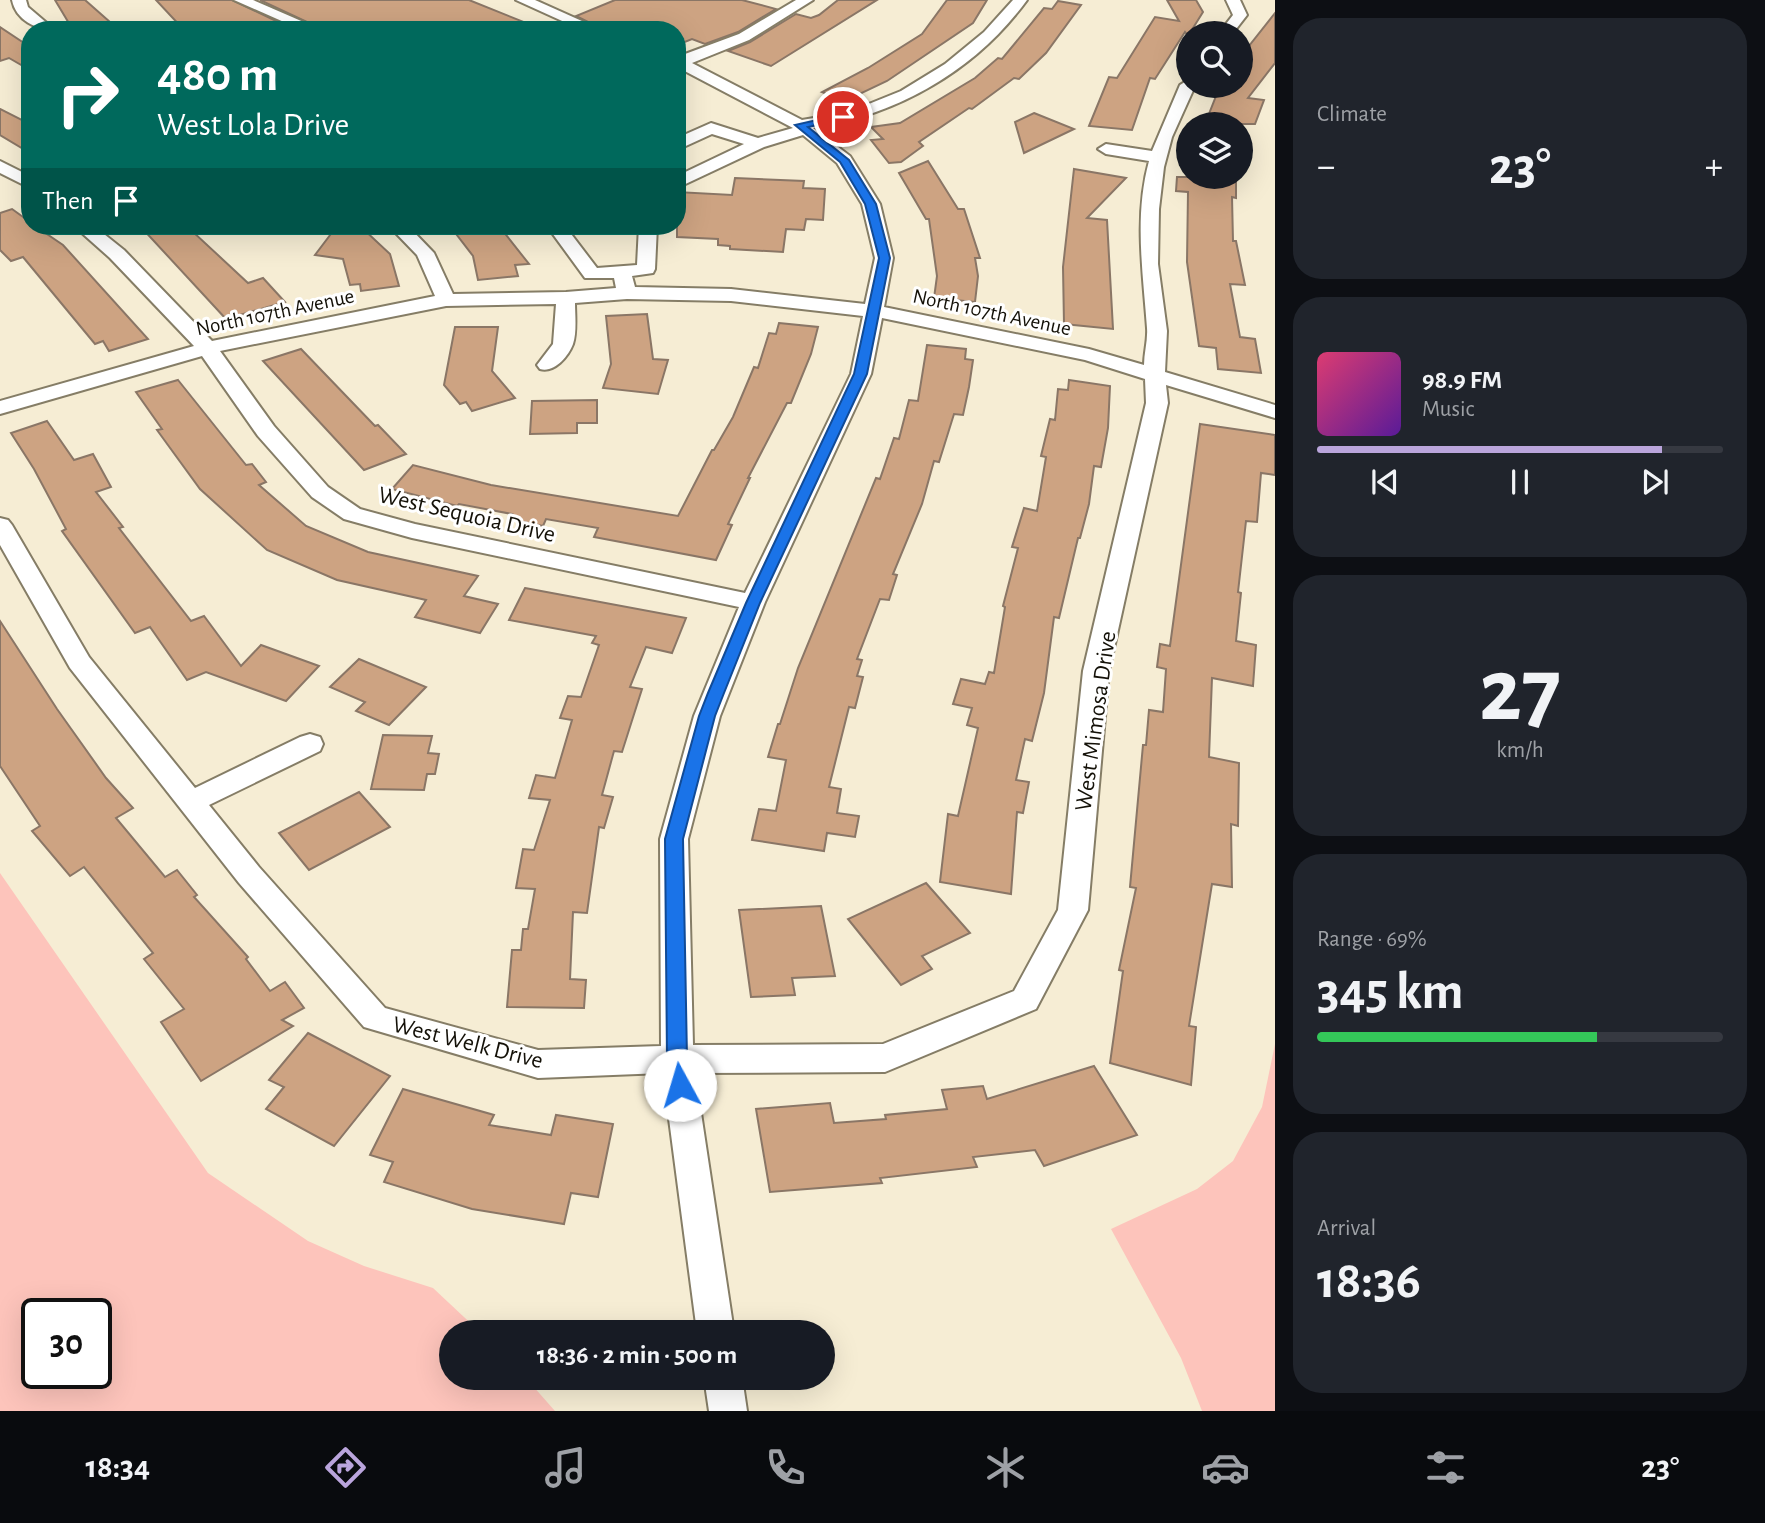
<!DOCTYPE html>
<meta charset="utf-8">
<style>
body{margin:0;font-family:"Alegreya Sans",sans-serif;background:#20242c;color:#f1f3f6;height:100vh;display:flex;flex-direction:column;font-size:26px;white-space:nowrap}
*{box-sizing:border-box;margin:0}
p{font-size:23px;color:#9ea1a6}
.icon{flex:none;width:38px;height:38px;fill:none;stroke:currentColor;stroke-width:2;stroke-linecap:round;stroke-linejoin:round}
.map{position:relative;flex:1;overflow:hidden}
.drawer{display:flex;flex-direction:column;gap:18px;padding:18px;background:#0d0f14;width:490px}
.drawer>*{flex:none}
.banner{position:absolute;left:21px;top:21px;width:665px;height:214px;border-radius:28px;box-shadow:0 7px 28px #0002;background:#00695c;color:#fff;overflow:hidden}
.tools{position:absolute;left:1176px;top:21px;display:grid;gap:14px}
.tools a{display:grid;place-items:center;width:77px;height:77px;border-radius:50%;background:#171b24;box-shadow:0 7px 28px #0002;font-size:35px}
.speed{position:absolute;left:21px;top:1298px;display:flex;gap:14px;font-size:35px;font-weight:700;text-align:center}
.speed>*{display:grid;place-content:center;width:91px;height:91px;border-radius:50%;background:#171b24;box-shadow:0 7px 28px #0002;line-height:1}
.speed .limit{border:4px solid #111;border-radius:10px;background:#fff;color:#111}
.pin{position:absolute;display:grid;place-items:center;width:60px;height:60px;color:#fff;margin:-30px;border:4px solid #fff;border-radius:50%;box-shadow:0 2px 7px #0007}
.me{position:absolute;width:77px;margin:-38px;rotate:354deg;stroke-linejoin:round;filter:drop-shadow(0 0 5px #0008)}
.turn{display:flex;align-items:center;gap:24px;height:147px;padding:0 21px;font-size:32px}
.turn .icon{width:91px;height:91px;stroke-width:2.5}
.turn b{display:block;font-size:49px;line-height:60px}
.then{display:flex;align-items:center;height:66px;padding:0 21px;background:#0003;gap:14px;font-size:26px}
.big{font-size:52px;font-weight:600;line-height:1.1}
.drawer .card{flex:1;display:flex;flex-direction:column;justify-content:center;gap:10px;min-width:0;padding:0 24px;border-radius:28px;background:#20242c}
.drawer .dial{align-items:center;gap:0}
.dial b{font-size:91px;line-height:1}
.song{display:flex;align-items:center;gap:21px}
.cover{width:84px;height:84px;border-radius:10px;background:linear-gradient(135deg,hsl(340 70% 55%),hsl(270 70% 35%))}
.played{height:7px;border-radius:4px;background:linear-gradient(90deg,#baa5dc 85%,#363941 85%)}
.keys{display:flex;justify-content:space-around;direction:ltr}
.heat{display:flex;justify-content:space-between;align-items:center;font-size:38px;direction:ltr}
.charge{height:10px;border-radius:5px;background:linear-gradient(90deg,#34c759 69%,#363941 0)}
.trip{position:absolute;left:439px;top:1320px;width:396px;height:70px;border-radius:35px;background:#171b24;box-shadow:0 7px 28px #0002;font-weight:600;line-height:70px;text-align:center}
.menu{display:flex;height:112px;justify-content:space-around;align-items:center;background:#090b0e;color:#9ea1a6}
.menu .icon{width:49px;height:49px}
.menu .on{color:#baa5dc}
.menu b{font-size:32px;color:#f1f3f6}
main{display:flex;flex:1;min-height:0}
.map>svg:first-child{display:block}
.green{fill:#fdc4bb;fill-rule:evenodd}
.building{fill:#cda382;stroke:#8a7666;stroke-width:2}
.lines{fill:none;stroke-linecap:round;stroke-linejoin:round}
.minor-casing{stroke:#857d66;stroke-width:4}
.minor{fill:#fff;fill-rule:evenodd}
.route{fill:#1a73e8;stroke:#114b97;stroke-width:2}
.labels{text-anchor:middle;stroke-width:6;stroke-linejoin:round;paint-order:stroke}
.far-street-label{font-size:21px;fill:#141108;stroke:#fff}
.street-label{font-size:24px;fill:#141108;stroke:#fff}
</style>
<main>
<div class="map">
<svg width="1275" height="1411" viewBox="0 0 1275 1411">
<rect width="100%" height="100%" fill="#f6edd4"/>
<g class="green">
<path d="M 0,873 L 208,1173 L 308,1241 L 364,1266 L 433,1288 L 480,1332 L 452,1332 L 452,1377 L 525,1377 L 555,1411 L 0,1411 ZM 37,1314 L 96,1314 L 96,1374 L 37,1374 Z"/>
<path d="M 1275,1044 L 1275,1411 L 1202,1411 L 1181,1358 L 1111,1229 L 1197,1189 L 1233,1161 L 1262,1107 Z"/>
</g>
<g class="building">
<path d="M 55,0 L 85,0 L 119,30 L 73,30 Z"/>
<path d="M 156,0 L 232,0 L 295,30 L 184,30 Z"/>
<path d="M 260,0 L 469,0 L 541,29 L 324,30 Z"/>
<path d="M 615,0 L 742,0 L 776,9 L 738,32 L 705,44 L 692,39 L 677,45 L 677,30 L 604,30 L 576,16 Z"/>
<path d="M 838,0 L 877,0 L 771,66 L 728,51 L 750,42 L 796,14 L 811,18 L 819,15 Z"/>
<path d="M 947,0 L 987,0 L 973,23 L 887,81 L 845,101 L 822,92 L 868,68 L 922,34 Z"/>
<path d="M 1167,0 L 1196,0 L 1203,12 L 1188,36 L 1185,32 L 1155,79 L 1150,78 L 1132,130 L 1089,126 L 1109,77 L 1117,78 L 1155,17 L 1179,21 Z"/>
<path d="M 1058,1 L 1081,5 L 1046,53 L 1019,79 L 1014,78 L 972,109 L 969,108 L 919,142 L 923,146 L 901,162 L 889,163 L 871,140 L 883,139 L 871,127 L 900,123 L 975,78 L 998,58 L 1002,59 L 1044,8 L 1052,9 Z"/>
<path d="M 1275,13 L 1275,63 L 1248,98 L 1264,100 L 1255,124 L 1205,124 L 1220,86 L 1241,86 L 1241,56 Z"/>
<path d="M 0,27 L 30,47 L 30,70 L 9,58 L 0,61 Z"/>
<path d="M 0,109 L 30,124 L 30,153 L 0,135 Z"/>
<path d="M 1034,113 L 1074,129 L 1024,153 L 1015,122 Z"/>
<path d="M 928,161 L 958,209 L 964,209 L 980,258 L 975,258 L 978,276 L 975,302 L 934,298 L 937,276 L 929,219 L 926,219 L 899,173 Z"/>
<path d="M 1074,169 L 1126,178 L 1087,218 L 1107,220 L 1113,329 L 1064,324 L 1063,267 Z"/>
<path d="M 1177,177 L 1236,177 L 1236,198 L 1232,197 L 1233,241 L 1236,241 L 1245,285 L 1230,284 L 1240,337 L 1255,339 L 1261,373 L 1218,369 L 1216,348 L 1199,346 L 1187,262 L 1188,192 L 1176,191 Z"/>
<path d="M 735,178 L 804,181 L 803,188 L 825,189 L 823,220 L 806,219 L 804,230 L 786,229 L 783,252 L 730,249 L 730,246 L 718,245 L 718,239 L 677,237 L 677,192 L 732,195 Z"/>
<path d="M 12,209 L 30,222 L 30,226 L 35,226 L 63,245 L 148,339 L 109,351 L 103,341 L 95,344 L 23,257 L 11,261 L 0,250 L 0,213 Z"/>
<path d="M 140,226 L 181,226 L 187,231 L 191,230 L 248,283 L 263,278 L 285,302 L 226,319 Z"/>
<path d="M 337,226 L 360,226 L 390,254 L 399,286 L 361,291 L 360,284 L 350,285 L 343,259 L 315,255 Z"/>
<path d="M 450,226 L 499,226 L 529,264 L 515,265 L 518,276 L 478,280 L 473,256 Z"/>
<path d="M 647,314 L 653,359 L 668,360 L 658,394 L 603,388 L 611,364 L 606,316 Z"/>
<path d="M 779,323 L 818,327 L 811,354 L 791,403 L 787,403 L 748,478 L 750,478 L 728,524 L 732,525 L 716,560 L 594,537 L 598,528 L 546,519 L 543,526 L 509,519 L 512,514 L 459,504 L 457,506 L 392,489 L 413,465 L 491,485 L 678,516 L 712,450 L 714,450 L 733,417 L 754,367 L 758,368 L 769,333 L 776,334 Z"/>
<path d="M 455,327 L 498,327 L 492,371 L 515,398 L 472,411 L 466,402 L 460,404 L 444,385 Z"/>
<path d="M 927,345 L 966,349 L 965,359 L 973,360 L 969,387 L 963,415 L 954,414 L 939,462 L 934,461 L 922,504 L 893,574 L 897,575 L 889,600 L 880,599 L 857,659 L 862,660 L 857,676 L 863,677 L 855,708 L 849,707 L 829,787 L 841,789 L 837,813 L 859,816 L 855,837 L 827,833 L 824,851 L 752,840 L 759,809 L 776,811 L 786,760 L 768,757 L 778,724 L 780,724 L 798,668 L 876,478 L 880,479 L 894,438 L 899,439 L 909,400 L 918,401 Z"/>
<path d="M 301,349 L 375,426 L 378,425 L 406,454 L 364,470 L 263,361 Z"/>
<path d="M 178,380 L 246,465 L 252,464 L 266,482 L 259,485 L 306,526 L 368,552 L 478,576 L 464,596 L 498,604 L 480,633 L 415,617 L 426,600 L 337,580 L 267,550 L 200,489 L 157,430 L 162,429 L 136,392 Z"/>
<path d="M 1069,380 L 1110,386 L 1108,428 L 1101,467 L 1094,466 L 1089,504 L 1080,538 L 1078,538 L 1059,618 L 1054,617 L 1044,693 L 1032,741 L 1025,739 L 1016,780 L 1029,782 L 1023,813 L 1017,812 L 1011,894 L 940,882 L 948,814 L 958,816 L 978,728 L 967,725 L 972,708 L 953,704 L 961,679 L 985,684 L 989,672 L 994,673 L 1005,607 L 1003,606 L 1018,548 L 1012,547 L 1024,508 L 1037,511 L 1046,457 L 1041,456 L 1050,419 L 1055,420 L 1058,389 L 1068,390 Z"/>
<path d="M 597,400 L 597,423 L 577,423 L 577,433 L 530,434 L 532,401 Z"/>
<path d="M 47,421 L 74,460 L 93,454 L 111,487 L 96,492 L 123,527 L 119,528 L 191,621 L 204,616 L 241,666 L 261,645 L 319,666 L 286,701 L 206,672 L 187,680 L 150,627 L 135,633 L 62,531 L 66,529 L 34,469 L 11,433 Z"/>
<path d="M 1200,424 L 1275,435 L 1275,475 L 1261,473 L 1257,522 L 1246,521 L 1238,592 L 1241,593 L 1236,641 L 1256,645 L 1253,686 L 1212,678 L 1209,757 L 1239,763 L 1238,826 L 1231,824 L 1232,887 L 1212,884 L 1189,1026 L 1196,1027 L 1191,1085 L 1110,1063 L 1123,971 L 1119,970 L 1136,888 L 1130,887 L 1143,745 L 1146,745 L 1149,710 L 1163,712 L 1166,669 L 1157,667 L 1160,644 L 1170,646 Z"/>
<path d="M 525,588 L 686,618 L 672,653 L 646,647 L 630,687 L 642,689 L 622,752 L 614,751 L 602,795 L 613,797 L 604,828 L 599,827 L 587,913 L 573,912 L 570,979 L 586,980 L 584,1008 L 507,1007 L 512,950 L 521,950 L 523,929 L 528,929 L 535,889 L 516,888 L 523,849 L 534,850 L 550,800 L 529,798 L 536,775 L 555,778 L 572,720 L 560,718 L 568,696 L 581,697 L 599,645 L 592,643 L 596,636 L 509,620 Z"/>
<path d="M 0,621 L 57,709 L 106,778 L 133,808 L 116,818 L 165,877 L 177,870 L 197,895 L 194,897 L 248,957 L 246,959 L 270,991 L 285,982 L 304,1008 L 282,1020 L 293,1026 L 201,1081 L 161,1022 L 184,1009 L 144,959 L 153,953 L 84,867 L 70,876 L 32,831 L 40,826 L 0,766 Z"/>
<path d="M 359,659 L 426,687 L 389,725 L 356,711 L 365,702 L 330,687 Z"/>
<path d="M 383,735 L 432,736 L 428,753 L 439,754 L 435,774 L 427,774 L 424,790 L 371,789 Z"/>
<path d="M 359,792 L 390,827 L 309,870 L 279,833 Z"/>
<path d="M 926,883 L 970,933 L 922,956 L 932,969 L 901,985 L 848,919 Z"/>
<path d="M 821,906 L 835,976 L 792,978 L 795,995 L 751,997 L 739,910 Z"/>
<path d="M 308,1033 L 390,1076 L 334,1146 L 266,1109 L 284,1087 L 269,1080 Z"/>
<path d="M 1094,1066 L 1137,1135 L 1044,1166 L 1035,1150 L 973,1157 L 977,1167 L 880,1178 L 882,1183 L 770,1192 L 756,1109 L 830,1103 L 834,1123 L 886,1119 L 885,1115 L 947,1109 L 942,1090 L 983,1086 L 987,1099 Z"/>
<path d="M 403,1089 L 494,1115 L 489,1125 L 551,1135 L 556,1115 L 613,1124 L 598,1197 L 571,1193 L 564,1224 L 472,1209 L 384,1182 L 393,1162 L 370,1155 Z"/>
</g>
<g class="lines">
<g class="minor-casing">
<g id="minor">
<path d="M 12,0 L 26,0 L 28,7 L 55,30 C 36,30 16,20 12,0 Z"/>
<path d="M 234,0 L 253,0 L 322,30 L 302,30 Z"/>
<path d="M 516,0 L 535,0 L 602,30 L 582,30 Z"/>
<path d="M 796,0 L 813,0 L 749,40 L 692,63 L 802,120 L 849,112 L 901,91 L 945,64 L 984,32 L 1013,0 L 1027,0 C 976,70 898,115 813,128 L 850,156 L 880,204 L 893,258 L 884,307 L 1089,349 L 1144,365 C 1144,353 1148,340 1147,328 C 1143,272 1134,216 1149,161 L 1106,154 L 1098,149 L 1106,144 L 1152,151 L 1180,85 L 1188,80 L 1188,86 L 1195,86 L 1172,137 L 1164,167 L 1159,209 L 1158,264 L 1167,331 L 1165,372 L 1275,405 L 1275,418 L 1166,385 L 1168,403 L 1109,671 L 1088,910 L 1036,1009 L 885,1072 L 695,1073 L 734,1332 L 697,1332 L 663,1073 L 538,1078 L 364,1027 L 239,883 L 70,668 L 0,545 L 0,518 L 8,520 L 12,525 L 89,657 L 195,788 L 300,737 L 310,734 L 320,737 L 323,744 L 320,751 L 209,805 L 259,867 L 385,1008 L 538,1050 L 661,1046 L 660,839 L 694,716 L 739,607 L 412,538 L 344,519 L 312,497 L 258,436 L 202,356 L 0,414 L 0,401 L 194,346 L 110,258 L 74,226 L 94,226 L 124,250 L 212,341 L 435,296 L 417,255 L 389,226 L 408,226 L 434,253 L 453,294 L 566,292 L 616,288 L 614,278 L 585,278 L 547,226 L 565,226 L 597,268 L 637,265 L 639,226 L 657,226 L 655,269 L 653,273 L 632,276 L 635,287 L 731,289 L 865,304 L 875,258 L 862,204 L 837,163 L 803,135 L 764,147 L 677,188 L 677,176 L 744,144 L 712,134 L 677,150 L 677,138 L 711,123 L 758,138 L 793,128 L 677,67 L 677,57 L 739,34 ZM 627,299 L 731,301 L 863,316 L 851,374 L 745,593 L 415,524 L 360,509 L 328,487 L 274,426 L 220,351 L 446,306 L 556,304 L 553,344 L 537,365 L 540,369 C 554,373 568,357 573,344 C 577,332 575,315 575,303 ZM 882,318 L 1085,360 L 1145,379 L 1146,403 L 1083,671 L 1058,910 L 1014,991 L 883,1044 L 693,1045 L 688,839 L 720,716 L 765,602 L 871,374 Z"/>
<path d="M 1226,0 L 1240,0 L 1247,15 L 1233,33 L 1219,33 L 1233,15 Z"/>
<path d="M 0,161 L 30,176 L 30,188 L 0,173 Z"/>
<path d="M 704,1377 L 742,1377 L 747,1411 L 709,1411 Z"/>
</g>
</g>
<use href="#minor" class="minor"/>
</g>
<path class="route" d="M 843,114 L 848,117 L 846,119 L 808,127 L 849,160 L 876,204 L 890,258 L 867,374 L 760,603 L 724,693 L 715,716 L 683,839 L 687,1059 L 690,1085 L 687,1091 L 680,1094 L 673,1091 L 667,1059 L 665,839 L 699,716 L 708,693 L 746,603 L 854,374 L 879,258 L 865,204 L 840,162 L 795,125 Z"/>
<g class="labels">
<g class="far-street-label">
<text transform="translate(275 312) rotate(-12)" y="7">North 107th Avenue</text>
<text transform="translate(992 312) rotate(12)" y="7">North 107th Avenue</text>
</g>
<g class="street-label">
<text transform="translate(467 514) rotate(13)" y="8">West Sequoia Drive</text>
<text transform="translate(1095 721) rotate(-82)" y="8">West Mimosa Drive</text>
<text transform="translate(468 1042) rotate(14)" y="8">West Welk Drive</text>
</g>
</g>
</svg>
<div class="tools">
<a><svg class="icon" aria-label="search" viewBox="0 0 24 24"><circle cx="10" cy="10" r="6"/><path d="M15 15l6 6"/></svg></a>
<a><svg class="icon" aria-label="layers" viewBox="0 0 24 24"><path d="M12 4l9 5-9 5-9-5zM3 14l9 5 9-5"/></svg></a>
</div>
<div class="speed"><div class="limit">30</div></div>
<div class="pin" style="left:843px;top:117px;background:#d93025"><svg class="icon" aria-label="arrive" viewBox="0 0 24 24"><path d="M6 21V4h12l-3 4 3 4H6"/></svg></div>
<svg class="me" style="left:680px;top:1085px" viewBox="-20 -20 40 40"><circle r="19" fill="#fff"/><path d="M0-13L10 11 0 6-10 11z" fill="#1a73e8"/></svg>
<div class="trip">18:36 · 2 min · 500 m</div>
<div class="banner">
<div class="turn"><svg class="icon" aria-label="right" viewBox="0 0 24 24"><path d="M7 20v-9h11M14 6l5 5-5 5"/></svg><div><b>480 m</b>West Lola Drive</div></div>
<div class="then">Then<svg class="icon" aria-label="arrive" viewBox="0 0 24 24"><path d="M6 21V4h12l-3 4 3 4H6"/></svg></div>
</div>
</div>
<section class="drawer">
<div class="card"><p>Climate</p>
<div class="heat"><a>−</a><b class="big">23°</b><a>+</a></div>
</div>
<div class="card">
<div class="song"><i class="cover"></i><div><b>98.9 FM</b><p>Music</p></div></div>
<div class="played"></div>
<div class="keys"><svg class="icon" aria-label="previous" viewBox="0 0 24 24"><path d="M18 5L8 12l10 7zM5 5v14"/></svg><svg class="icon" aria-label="pause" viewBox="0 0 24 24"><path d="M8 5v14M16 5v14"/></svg><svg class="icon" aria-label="next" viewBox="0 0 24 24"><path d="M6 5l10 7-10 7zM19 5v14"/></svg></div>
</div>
<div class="card dial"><b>27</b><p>km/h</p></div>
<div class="card"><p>Range · 69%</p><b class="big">345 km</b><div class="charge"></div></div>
<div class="card"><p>Arrival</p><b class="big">18:36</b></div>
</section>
</main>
<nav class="menu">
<b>18:34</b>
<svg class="icon on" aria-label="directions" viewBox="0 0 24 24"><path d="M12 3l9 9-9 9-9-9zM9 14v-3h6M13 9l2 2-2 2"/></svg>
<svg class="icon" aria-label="music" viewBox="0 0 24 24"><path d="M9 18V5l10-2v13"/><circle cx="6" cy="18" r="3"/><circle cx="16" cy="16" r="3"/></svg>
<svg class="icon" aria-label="phone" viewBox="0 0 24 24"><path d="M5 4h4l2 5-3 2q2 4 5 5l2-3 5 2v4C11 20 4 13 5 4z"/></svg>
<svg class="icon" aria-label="climate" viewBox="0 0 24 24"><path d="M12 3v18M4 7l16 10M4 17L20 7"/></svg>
<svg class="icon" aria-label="car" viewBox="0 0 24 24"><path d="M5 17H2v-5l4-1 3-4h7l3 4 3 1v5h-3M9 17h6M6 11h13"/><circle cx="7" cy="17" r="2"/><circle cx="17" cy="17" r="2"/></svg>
<svg class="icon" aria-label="filters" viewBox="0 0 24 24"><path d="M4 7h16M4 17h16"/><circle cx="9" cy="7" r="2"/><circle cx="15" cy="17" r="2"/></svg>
<b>23°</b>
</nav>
